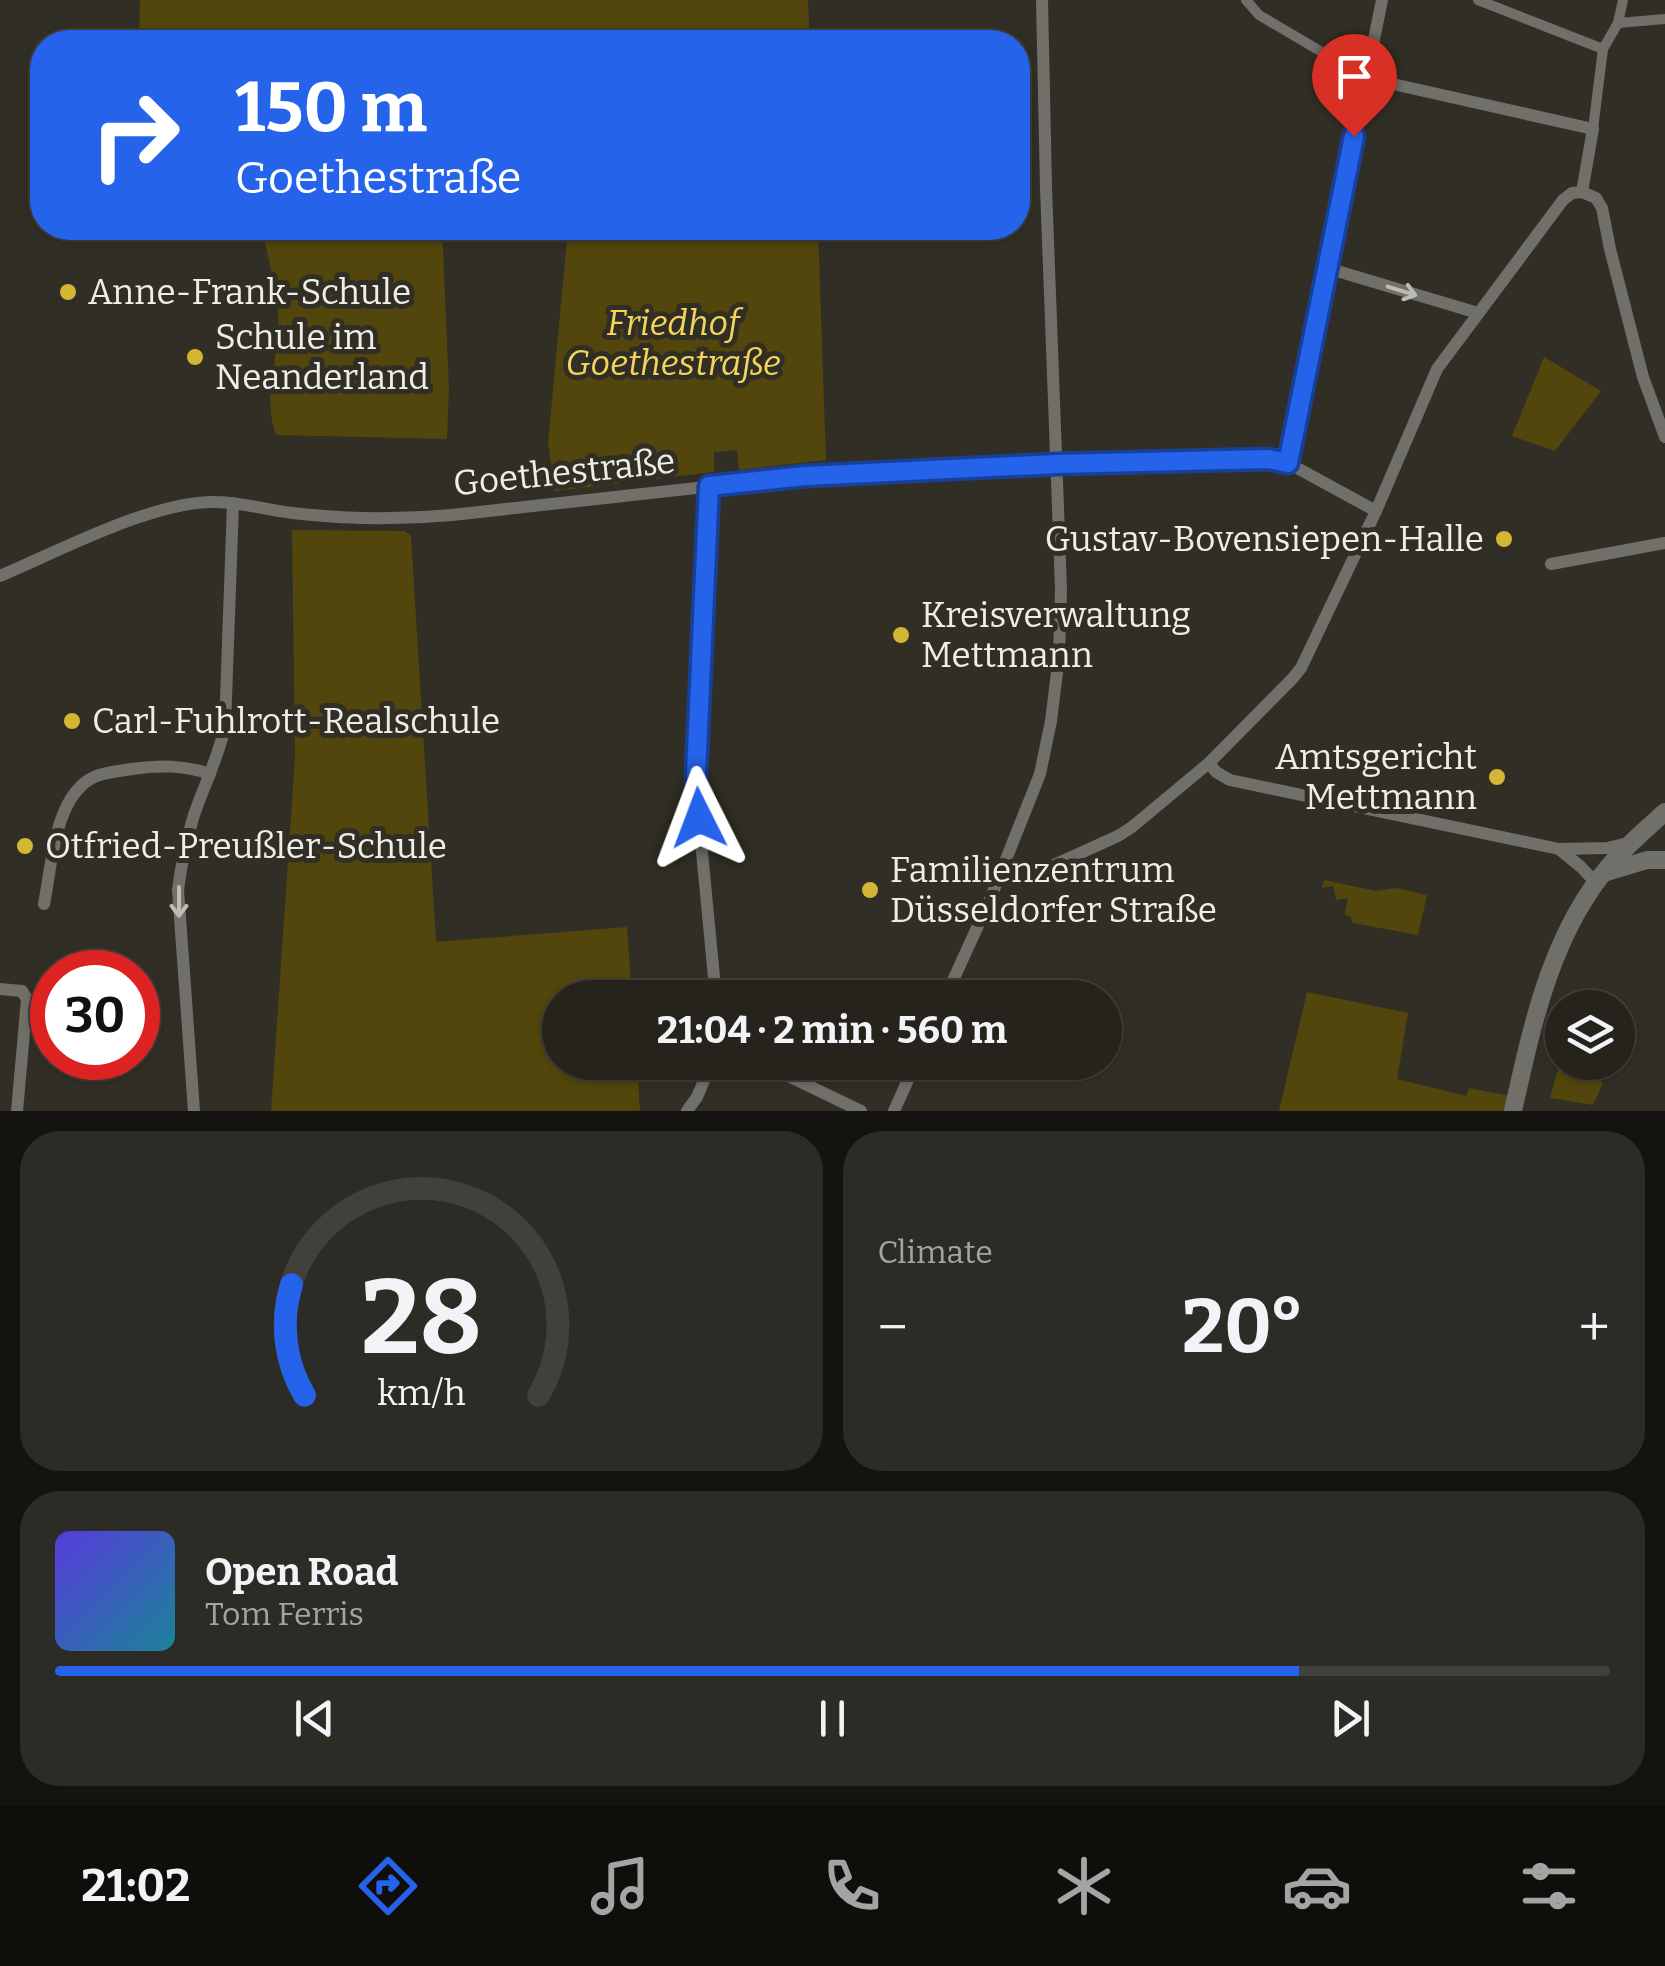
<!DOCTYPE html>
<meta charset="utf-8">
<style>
body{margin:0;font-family:Bitter,serif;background:#2d2b25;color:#f1f3f6;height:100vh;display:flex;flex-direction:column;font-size:38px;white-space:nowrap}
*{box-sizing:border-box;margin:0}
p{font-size:32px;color:#a3a4a3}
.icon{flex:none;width:55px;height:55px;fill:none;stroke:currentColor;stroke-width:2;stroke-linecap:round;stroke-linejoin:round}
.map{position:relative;height:1111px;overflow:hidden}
.sheet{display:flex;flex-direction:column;gap:20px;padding:20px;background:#14130f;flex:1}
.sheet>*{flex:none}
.hud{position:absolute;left:30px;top:30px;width:1000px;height:210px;border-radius:40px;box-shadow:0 2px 8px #0004,0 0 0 2px #42403b;background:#2563eb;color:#fff;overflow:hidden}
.tools{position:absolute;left:1545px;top:990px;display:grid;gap:20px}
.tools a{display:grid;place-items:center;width:90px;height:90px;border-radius:50%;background:#25231c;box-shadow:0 2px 8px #0004,0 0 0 2px #42403b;font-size:50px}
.speed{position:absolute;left:30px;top:950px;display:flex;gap:20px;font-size:50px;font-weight:700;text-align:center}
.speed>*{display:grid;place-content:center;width:130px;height:130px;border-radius:50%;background:#25231c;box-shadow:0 2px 8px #0004,0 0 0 2px #42403b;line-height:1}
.speed .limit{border:15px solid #d22;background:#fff;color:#111}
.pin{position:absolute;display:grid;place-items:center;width:85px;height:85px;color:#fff;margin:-102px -42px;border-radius:50% 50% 50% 0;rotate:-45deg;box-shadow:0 0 10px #0007}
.pin .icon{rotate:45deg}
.me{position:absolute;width:110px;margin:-55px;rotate:357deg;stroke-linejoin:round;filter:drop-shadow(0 0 8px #0008)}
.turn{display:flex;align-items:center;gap:35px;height:210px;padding:0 40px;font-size:45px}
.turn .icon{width:130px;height:130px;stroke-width:2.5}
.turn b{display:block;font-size:70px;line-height:85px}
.big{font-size:75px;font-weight:700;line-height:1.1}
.sheet .card{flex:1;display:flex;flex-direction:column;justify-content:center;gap:15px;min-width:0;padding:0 35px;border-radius:40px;background:#2d2b25}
.sheet .dial{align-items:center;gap:0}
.dial svg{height:260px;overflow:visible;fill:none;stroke:#42403b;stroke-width:7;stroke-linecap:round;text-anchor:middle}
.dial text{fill:#f1f3f6;stroke:none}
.song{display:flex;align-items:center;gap:30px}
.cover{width:120px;height:120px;border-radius:15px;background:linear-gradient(135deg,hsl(250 70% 55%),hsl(190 70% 35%))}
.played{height:10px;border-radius:5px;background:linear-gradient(90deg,#2563eb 80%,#42403b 80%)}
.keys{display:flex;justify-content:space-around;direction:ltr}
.heat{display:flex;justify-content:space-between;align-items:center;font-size:55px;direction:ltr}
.sheet .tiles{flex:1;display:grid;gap:20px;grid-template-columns:1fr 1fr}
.card:last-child{grid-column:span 2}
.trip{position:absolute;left:542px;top:980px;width:580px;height:100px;border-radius:50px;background:#25231c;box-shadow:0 2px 8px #0004,0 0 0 2px #42403b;font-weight:700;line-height:100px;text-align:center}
.tab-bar{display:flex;height:160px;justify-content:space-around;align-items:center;background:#0f0e0b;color:#a3a4a3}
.tab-bar .icon{width:70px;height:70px}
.tab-bar .selected{color:#2563eb}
.tab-bar b{font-size:45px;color:#f1f3f6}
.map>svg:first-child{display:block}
.green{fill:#53460c}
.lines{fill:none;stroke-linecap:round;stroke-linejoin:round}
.pedestrian{stroke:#706f6a;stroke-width:10}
.minor{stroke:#706f6a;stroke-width:12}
.tertiary{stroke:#706f6a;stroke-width:18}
.oneway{stroke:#bcbbb5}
.route-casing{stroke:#184099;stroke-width:25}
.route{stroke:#2563eb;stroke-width:18}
.poi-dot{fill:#d4b635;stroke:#312f25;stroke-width:4}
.labels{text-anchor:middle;stroke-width:10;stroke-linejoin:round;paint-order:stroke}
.poi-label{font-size:35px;fill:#eeede7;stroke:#312f25;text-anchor:start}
.park-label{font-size:35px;font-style:italic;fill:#f3d559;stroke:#312f25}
.street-label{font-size:35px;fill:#eeede7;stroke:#312f25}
</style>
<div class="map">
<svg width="1665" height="1111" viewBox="0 0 1665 1111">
<rect width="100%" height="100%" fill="#312f25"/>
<g class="green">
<path d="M 140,0 L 808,0 L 810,42 L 139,42 Z"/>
<path d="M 262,228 L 442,228 L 449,388 L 447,439 L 276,435 C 261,395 281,353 278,312 C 276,284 267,255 262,228 Z"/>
<path d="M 556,228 L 818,228 L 826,460 L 739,470 L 737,450 L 714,452 L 714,472 L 555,491 L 548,443 L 568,229 Z"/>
<path d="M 1544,357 L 1601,391 L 1555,451 L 1512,436 Z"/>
<path d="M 292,530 L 404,531 L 411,536 L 436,942 L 627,927 L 632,997 L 560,998 L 560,1062 L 637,1063 L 640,1111 L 271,1111 L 295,758 Z"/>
<path d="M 1324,880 L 1376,891 L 1396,888 L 1427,895 L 1418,935 L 1353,923 L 1350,916 L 1345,915 L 1348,898 L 1336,900 L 1333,886 L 1322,888 Z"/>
<path d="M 1307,992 L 1408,1013 L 1397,1079 L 1466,1096 L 1469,1088 L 1510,1096 L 1506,1111 L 1279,1111 Z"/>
<path d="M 1562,1055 L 1562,1062 L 1574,1063 L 1603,1083 L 1593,1105 L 1550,1098 Z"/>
</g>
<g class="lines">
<g class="pedestrian">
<path d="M 1246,0 L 1259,15 L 1366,78"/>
<path d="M 1478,0 L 1603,49"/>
<path d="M 1618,23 L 1665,19"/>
<path d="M 1593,129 L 1603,49 L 1618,23 L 1623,0"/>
</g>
<g class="minor">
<path d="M 1366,78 L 1593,129 L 1582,192"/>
<path d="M 1582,192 L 1596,198 L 1602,208 L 1610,249 L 1643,377 L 1665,437"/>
<path d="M 1327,268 L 1478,313"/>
<path d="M 1288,463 L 1382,0"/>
<path d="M 709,486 L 696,790 L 716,998"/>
<path d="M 1551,564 L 1665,543"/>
<path d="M 0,576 C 57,552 155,500 216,502 C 241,502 266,510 292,513 C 345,519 399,520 452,515 L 805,476 L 1056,464 L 1268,459 L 1288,463 L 1376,511"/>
<path d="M 1209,763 L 1216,772 L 1230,780 L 1559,849 L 1607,848 L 1628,843"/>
<path d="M 1559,849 L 1581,867 L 1596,883"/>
<path d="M 1003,867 L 1016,871 L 1043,870 L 1118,836 L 1132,827 L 1209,763 L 1293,678 L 1301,668 L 1376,511 L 1437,369 L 1563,200 L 1572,193 L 1582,192"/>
<path d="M 44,904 C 52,865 54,796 94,777 C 106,772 120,771 132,769 C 160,765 183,765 210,774"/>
<path d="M 0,989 L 22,991 L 27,999 L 17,1111"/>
<path d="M 945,998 L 991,897 L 1040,774 L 1051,721 L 1059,656 L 1061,589 L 1046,187 L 1042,0"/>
<path d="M 759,1062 L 861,1111"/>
<path d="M 194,1111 L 178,890 C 181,866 186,842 193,818 C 203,787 219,757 225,726 L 233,503"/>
<path d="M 687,1111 L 697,1097 L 712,1062"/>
<path d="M 894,1111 L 916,1062"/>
</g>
<g class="tertiary">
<path d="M 1604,873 L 1647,860 L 1665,860"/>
<path d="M 1513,1111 C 1532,1026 1551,934 1609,866 C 1626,846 1646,829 1665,812"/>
</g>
</g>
<defs><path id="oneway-shaft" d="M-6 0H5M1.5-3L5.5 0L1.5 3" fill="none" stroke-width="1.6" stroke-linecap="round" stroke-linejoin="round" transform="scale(2.5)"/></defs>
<g class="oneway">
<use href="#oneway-shaft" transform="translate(1402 291) rotate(17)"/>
<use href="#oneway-shaft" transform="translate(179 902) rotate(90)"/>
</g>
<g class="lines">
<g class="route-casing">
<path id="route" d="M 699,818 L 696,774 L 709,486 L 805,476 L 1056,464 L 1268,459 L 1288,463 L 1354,136"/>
</g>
<use href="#route" class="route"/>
</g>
<g class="poi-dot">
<circle cx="68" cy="292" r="10"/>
<circle cx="195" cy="357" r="10"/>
<circle cx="1504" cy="539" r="10"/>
<circle cx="901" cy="635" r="10"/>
<circle cx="72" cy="721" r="10"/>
<circle cx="1497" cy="777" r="10"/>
<circle cx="25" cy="846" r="10"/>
<circle cx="870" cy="890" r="10"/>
</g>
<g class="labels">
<g class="poi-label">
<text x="88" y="304">Anne-Frank-Schule</text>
<text x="215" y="349">Schule im<tspan x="215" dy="40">Neanderland</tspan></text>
<text x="1484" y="551" text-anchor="end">Gustav-Bovensiepen-Halle</text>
<text x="921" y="627">Kreisverwaltung<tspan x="921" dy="40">Mettmann</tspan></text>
<text x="92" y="733">Carl-Fuhlrott-Realschule</text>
<text x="1477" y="769" text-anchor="end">Amtsgericht<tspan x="1477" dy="40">Mettmann</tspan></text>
<text x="45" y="858">Otfried-Preußler-Schule</text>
<text x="890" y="882">Familienzentrum<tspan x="890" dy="40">Düsseldorfer Straße</tspan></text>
</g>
<g class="park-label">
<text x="673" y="335">Friedhof<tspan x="673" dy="40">Goethestraße</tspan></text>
</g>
<g class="street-label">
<text transform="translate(564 472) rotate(-6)" y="12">Goethestraße</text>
</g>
</g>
</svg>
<div class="tools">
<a><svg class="icon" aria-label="layers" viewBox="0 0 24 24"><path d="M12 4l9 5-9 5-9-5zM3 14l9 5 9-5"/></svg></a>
</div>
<div class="speed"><div class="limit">30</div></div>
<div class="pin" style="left:1354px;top:136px;background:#d93025"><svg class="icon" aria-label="arrive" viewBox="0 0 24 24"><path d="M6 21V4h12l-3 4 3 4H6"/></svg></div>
<svg class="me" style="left:699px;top:818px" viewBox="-20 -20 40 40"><path d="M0-17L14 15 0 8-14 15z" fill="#2563eb" stroke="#fff" stroke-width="4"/></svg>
<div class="trip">21:04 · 2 min · 560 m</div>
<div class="hud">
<div class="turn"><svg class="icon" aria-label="right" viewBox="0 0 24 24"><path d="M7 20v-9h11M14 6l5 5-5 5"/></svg><div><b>150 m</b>Goethestraße</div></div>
</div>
</div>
<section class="sheet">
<div class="tiles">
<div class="card dial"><svg viewBox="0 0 100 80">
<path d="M14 69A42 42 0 1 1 86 69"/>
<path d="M14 69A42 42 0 0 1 10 35" stroke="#2563eb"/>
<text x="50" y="56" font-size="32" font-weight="700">28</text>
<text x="50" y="72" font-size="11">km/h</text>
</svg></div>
<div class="card"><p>Climate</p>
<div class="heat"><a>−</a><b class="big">20°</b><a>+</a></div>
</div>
<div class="card">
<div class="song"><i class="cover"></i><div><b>Open Road</b><p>Tom Ferris</p></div></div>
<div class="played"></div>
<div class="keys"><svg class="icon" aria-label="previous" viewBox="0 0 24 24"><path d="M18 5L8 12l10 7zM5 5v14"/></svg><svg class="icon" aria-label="pause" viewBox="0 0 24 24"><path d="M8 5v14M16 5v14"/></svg><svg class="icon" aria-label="next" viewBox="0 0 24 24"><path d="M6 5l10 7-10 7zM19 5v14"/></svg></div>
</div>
</div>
</section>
<nav class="tab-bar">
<b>21:02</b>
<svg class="icon selected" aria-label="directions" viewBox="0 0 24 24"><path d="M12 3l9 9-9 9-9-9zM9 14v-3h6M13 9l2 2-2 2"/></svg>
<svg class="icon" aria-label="music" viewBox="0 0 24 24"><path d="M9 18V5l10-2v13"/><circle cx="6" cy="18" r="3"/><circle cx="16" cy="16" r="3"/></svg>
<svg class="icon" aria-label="phone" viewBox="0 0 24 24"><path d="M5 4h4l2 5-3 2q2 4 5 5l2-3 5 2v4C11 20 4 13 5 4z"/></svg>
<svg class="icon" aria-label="climate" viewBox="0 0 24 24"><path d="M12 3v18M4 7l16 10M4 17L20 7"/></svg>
<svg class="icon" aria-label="car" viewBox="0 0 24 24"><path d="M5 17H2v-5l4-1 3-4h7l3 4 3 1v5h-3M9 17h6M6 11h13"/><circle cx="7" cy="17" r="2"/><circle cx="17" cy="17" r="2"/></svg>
<svg class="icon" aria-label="filters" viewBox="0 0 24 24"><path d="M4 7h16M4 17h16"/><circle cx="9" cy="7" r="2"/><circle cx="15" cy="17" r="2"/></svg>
</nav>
